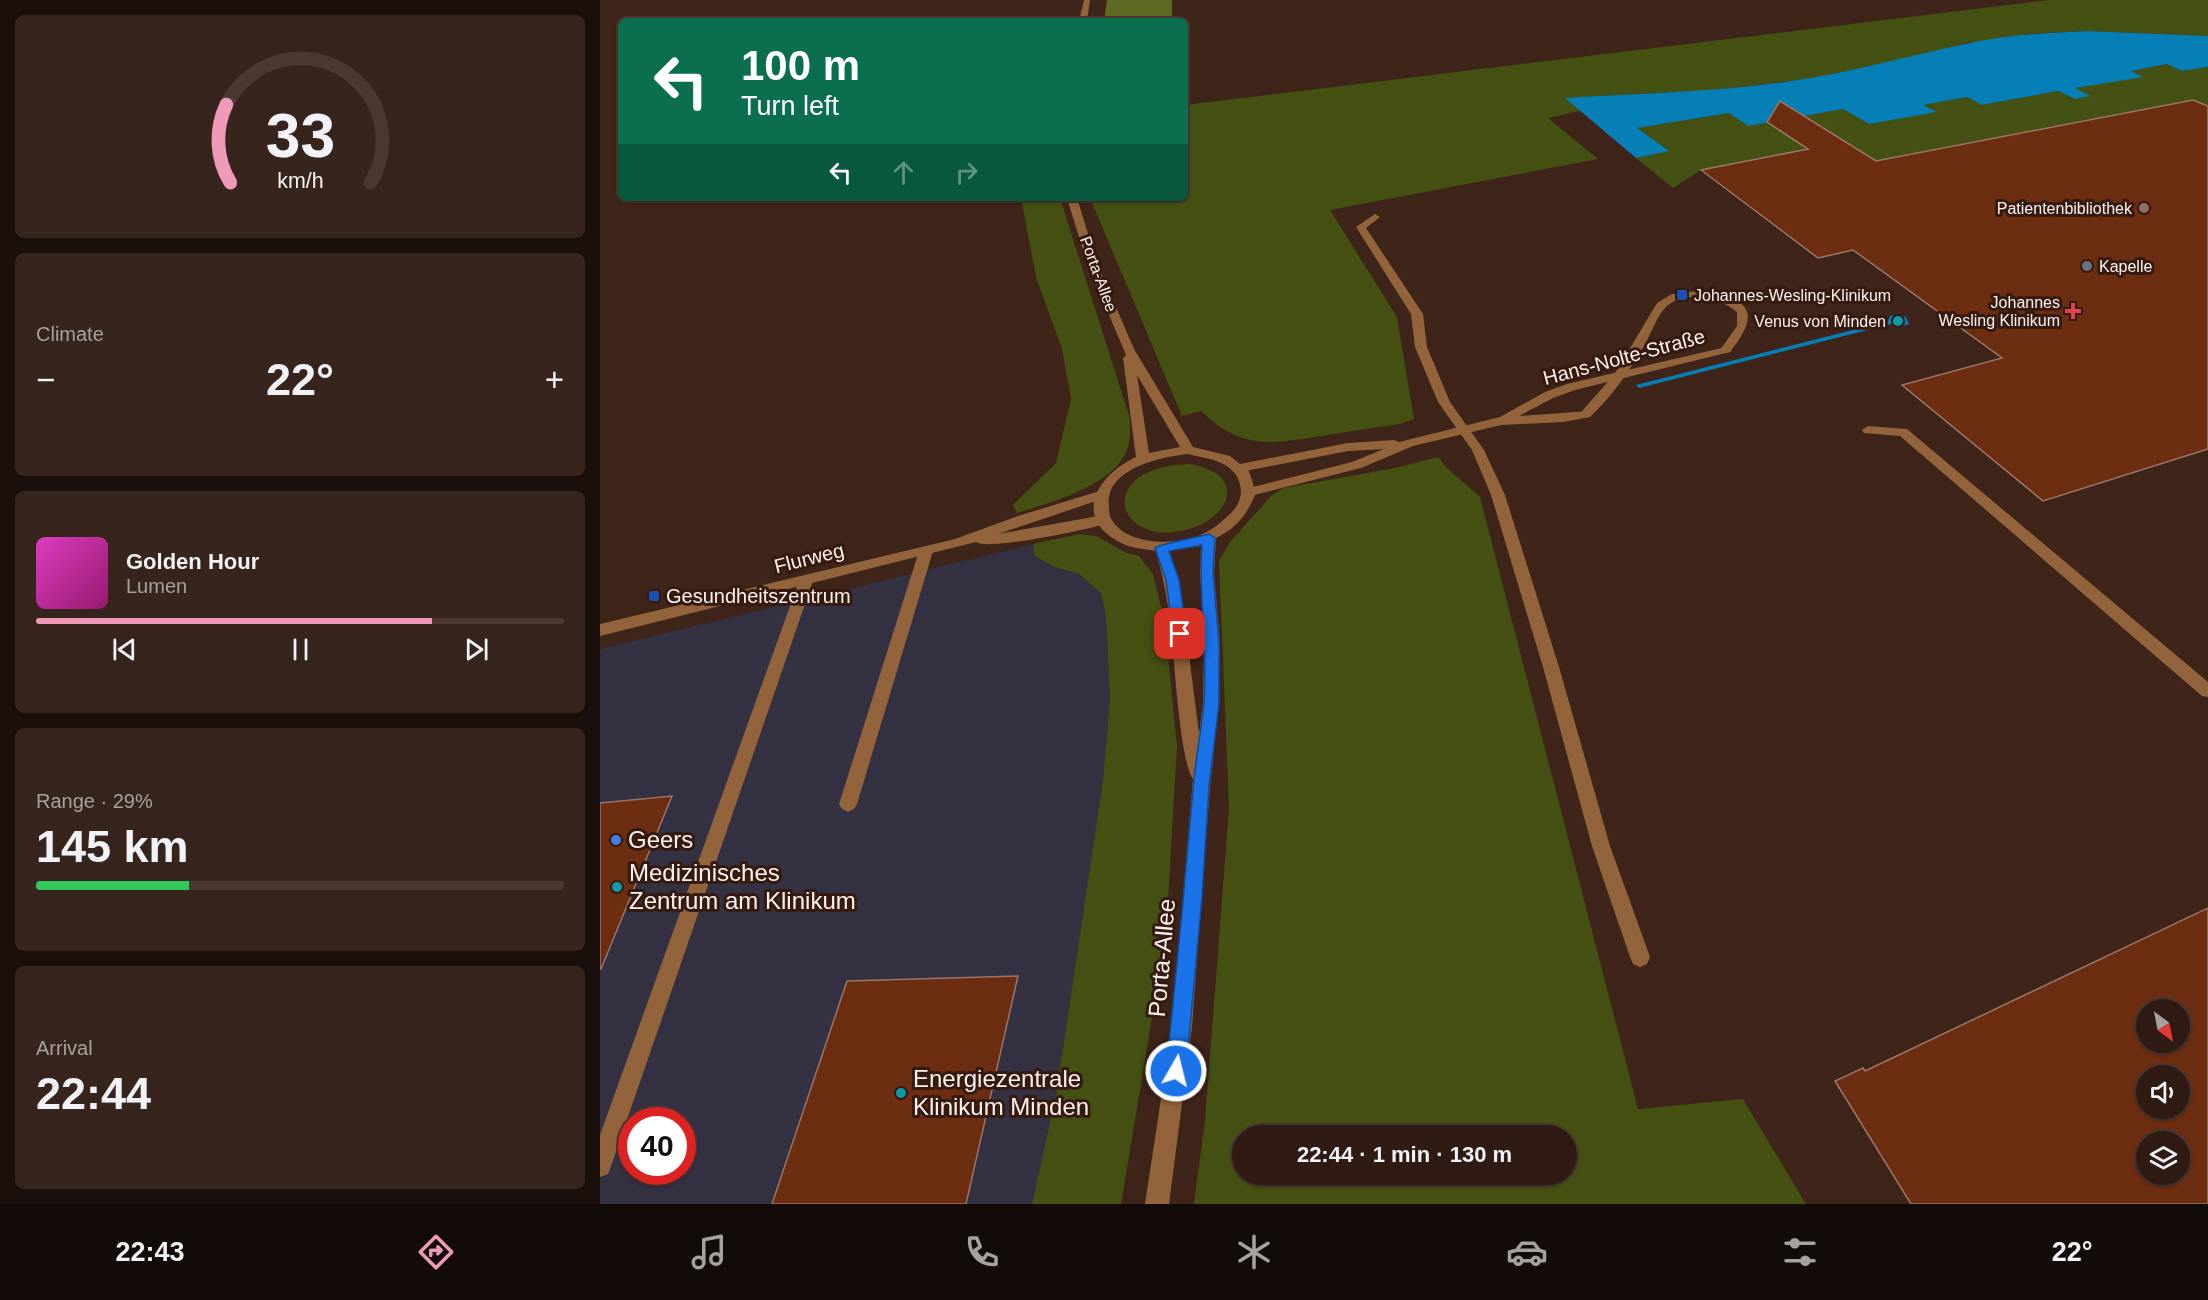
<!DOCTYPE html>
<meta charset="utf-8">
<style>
body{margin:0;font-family:Arial,sans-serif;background:#37241c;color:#f1f3f6;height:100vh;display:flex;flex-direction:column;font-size:22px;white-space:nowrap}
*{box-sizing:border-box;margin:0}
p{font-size:20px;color:#a7a1a0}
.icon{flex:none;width:33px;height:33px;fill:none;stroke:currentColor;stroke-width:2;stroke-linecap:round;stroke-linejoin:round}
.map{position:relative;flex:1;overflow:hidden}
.sheet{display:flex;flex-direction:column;gap:15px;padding:15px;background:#1a0f0a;width:600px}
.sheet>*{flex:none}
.hud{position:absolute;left:18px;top:18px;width:570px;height:183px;border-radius:9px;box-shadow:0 2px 4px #0004,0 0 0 2px #4a3933;background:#0b6e4f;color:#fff;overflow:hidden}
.needle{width:39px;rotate:148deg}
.buttons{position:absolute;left:1536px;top:999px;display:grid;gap:12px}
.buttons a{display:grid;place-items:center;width:54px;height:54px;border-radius:50%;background:#2f1b13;box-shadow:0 2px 4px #0004,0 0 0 2px #4a3933;font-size:30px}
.speed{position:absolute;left:18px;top:1107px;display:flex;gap:12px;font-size:30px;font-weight:700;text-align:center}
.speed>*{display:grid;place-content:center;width:78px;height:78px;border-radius:50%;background:#2f1b13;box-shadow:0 2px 4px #0004,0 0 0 2px #4a3933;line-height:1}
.speed .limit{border:9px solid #d22;background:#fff;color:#111}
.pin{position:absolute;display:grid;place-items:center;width:51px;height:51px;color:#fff;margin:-26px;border-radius:12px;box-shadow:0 3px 9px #0006}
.me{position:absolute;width:66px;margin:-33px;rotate:8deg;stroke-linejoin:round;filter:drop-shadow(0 0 4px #0008)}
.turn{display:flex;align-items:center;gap:21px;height:126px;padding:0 24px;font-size:27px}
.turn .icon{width:78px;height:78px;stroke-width:2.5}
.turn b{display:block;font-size:42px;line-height:51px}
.lanes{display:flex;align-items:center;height:57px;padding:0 24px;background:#0003;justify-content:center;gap:30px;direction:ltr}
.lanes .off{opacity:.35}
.big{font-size:45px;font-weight:700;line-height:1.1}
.sheet .widget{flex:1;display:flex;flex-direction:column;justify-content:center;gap:9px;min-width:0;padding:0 21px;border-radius:9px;background:#37241c}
.sheet .dial{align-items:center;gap:0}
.dial svg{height:156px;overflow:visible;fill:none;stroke:#4a3933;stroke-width:7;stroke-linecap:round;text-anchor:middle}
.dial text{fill:#f1f3f6;stroke:none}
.song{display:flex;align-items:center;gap:18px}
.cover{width:72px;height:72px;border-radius:9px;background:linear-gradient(135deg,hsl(310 70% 55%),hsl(320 70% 35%))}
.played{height:6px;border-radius:3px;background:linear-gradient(90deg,#ef9ab8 75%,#4a3933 75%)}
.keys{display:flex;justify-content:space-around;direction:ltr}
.heat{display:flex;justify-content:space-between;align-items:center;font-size:33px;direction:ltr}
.charge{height:9px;border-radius:4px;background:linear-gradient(90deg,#34c759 29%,#4a3933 0)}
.trip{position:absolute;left:632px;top:1125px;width:345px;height:60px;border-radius:30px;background:#2f1b13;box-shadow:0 2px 4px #0004,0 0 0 2px #4a3933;font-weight:700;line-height:60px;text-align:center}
.menu{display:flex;height:96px;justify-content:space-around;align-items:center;background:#130b08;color:#a7a1a0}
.menu .icon{width:42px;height:42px}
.menu .selected{color:#ef9ab8}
.menu b{font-size:27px;color:#f1f3f6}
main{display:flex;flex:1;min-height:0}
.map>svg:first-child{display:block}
.commercial{fill:#333142;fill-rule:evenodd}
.green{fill:#445113;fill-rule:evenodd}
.forest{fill:#5c6b21}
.water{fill:#067fb7}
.building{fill:#6d2d11;stroke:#98776a;stroke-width:1.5;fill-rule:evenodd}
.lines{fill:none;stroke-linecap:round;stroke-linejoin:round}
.service{fill:#93643b;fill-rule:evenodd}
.minor{fill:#93643b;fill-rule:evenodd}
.tertiary{fill:#93643b;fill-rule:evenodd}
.route{fill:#1a73e8;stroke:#114b97;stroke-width:1.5}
.education-dot{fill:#8d6e63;stroke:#351a10;stroke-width:2}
.worship-dot{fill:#6b7280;stroke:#351a10;stroke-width:2}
.transit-dot{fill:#1a4fb4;stroke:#351a10;stroke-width:2}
.health-dot{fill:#e0444e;stroke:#351a10;stroke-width:2}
.culture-dot{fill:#0f9aa8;stroke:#351a10;stroke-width:2}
.shop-dot{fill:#3f7fe0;stroke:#351a10;stroke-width:2}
.labels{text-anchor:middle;stroke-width:6;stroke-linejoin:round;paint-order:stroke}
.far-poi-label{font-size:16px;fill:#fef2ee;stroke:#351a10;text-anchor:end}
.far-street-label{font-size:16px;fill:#fef2ee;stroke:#351a10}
.street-label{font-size:20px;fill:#fef2ee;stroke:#351a10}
.poi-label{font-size:20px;fill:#fef2ee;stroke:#351a10;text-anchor:start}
.near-poi-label{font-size:24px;fill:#fef2ee;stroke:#351a10;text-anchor:start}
.near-street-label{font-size:24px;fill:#fef2ee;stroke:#351a10}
</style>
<main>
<section class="sheet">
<div class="widget dial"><svg viewBox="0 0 100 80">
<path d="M14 69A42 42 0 1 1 86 69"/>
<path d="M14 69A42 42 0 0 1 12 29" stroke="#ef9ab8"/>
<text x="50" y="56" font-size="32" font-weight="700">33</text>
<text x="50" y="72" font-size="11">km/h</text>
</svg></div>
<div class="widget"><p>Climate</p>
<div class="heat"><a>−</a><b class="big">22°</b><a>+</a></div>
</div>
<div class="widget">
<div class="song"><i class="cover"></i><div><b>Golden Hour</b><p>Lumen</p></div></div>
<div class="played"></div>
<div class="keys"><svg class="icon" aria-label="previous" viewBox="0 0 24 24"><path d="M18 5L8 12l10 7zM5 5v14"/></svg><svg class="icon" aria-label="pause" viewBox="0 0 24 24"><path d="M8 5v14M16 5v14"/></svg><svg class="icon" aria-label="next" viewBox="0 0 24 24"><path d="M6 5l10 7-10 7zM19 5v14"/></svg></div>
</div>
<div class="widget"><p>Range · 29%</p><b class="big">145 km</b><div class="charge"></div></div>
<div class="widget"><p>Arrival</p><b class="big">22:44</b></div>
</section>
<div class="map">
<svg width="1608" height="1204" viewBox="0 0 1608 1204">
<rect width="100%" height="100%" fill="#3f2419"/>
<path class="commercial" d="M 433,544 L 436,556 L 455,567 L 479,574 L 501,593 L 506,615 L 510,699 L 503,780 L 456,1095 L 432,1204 L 0,1204 L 0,649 ZM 32,1120 L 82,1120 L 82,1172 L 32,1172 Z"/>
<g class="green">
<path d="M 1449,0 L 1608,0 L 1608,36 L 1486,31 L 1428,34 L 1366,43 L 1310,58 L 1208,79 L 1116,90 L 966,98 L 980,111 L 948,118 L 998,159 L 730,210 L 797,317 L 814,419 L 799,424 C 773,428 747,432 721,436 C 671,444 641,450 601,411 L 582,416 L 490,198 L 585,198 L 585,105 Z"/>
<path d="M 1568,64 L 1582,71 L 1608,67 L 1608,106 L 1593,100 L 1542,110 L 1582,161 L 1494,119 L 1437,130 L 1484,193 L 1386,139 L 1331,150 L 1354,210 L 1231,133 L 1194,140 L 1222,158 L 1190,153 L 1101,170 L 1073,188 L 1036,158 L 1068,151 L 1036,128 L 1129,113 L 1148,126 L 1243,109 L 1269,124 L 1335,111 L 1322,105 L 1367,97 L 1382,105 L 1458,91 L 1475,99 L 1474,88 L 1541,76 L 1530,71 Z"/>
<path d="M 421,198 L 460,198 L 530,419 C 530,430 531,441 526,452 C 512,486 449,503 417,513 L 413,505 L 456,463 L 471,399 L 462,349 L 436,277 Z"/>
<path d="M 838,457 L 848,469 L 880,497 L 1038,1109 L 1143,1099 L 1206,1204 L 594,1204 L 605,1121 L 629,808 L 619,561 L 630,542 L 672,495 L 684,488 L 795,468 ZM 642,1136 L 966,1136 L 966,1174 L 642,1174 Z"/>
<path d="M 589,464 C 607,467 633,476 626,500 C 622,511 611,520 600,525 C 518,559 487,467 589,464 Z"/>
<path d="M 480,534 L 496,536 L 527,553 L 539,556 L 553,574 L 565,623 L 577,747 L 566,933 L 521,1204 L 432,1204 L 456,1095 L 503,780 L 510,699 L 506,615 L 501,593 L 479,574 L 455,567 L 435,556 L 433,544 Z"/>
</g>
<path class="forest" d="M 507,0 L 572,0 L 572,21 L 504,21 Z"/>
<g class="water">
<path d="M 1486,31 L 1608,36 L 1608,67 L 1582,71 L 1567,64 L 1531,71 L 1543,77 L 1475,88 L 1490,96 L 1475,99 L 1458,91 L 1382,105 L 1367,97 L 1323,105 L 1337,112 L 1269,124 L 1243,109 L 1148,126 L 1129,113 L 1037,128 L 1069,151 L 1036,158 L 965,98 C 1047,93 1129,92 1210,78 C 1262,69 1313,55 1365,44 C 1404,35 1446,33 1486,31 Z"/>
<path d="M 1295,315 L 1306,317 L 1309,324 L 1302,326 L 1291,324 L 1039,388 L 1036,385 L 1288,321 L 1290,316 Z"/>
</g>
<g class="building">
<path d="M 1593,100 L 1608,106 L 1608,449 L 1443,501 L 1302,385 L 1402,358 L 1253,250 L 1218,258 L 1101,170 L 1208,149 L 1167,122 L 1180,101 L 1276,161 Z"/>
<path d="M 72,796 L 1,969 L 0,968 L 0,803 Z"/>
<path d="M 1608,908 L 1608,1204 L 1311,1204 L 1235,1081 L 1263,1068 L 1265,1071 ZM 1546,1010 L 1580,1010 L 1580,1042 L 1546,1042 ZM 1546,1076 L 1580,1076 L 1580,1108 L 1546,1108 ZM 1546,1142 L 1580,1142 L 1580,1174 L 1546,1174 Z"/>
<path d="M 418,976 L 366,1204 L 172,1204 L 247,981 Z"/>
</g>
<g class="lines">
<g class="service">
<path d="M 775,214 L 780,217 L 766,228 L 823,314 L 827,347 L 850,402 L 884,450 L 905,495 L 959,667 L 1010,846 L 1050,957 L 1047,964 L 1040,967 L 1033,964 L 1030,957 L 992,846 L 943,667 L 891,495 L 872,450 L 838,402 L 815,347 L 811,314 L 756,227 Z"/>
<path d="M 1097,291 C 1146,297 1165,309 1130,352 L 1126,353 L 1120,350 L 1137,326 L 1137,312 C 1121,297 1084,290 1067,306 C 1057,315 1051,334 1044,346 C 1029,372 1012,396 990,417 L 982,417 L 980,414 L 982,411 L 1014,375 L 1057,303 L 1072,294 Z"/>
<path d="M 1268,426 L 1307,429 L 1608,682 L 1608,697 L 1602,696 L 1300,436 L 1264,433 L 1262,430 Z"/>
<path d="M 326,546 L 333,551 L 257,804 L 254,809 L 248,812 L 242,809 L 239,804 L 319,551 Z"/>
<path d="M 206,576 L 213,581 L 11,1166 L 8,1174 L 0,1177 L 0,1135 L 199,581 Z"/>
</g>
<g class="minor">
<path d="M 1126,347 L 1132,350 L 1130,352 L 975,390 L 953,398 L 919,416 L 990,411 L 992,414 L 990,417 L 963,422 L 901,425 L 813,446 L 761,468 L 650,496 L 645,495 L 643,492 L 645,489 L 752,462 L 784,449 L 748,451 L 640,472 L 633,468 L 640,464 L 748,443 L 794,440 L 799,442 L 900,417 L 945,392 L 967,384 Z"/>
<path d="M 503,490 L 510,494 L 508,497 L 398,534 L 504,515 L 509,517 L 511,520 L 509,523 C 489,529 389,551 376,542 L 0,636 L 0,624 L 355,539 L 418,516 Z"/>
</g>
<g class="tertiary">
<path d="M 484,0 L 490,0 L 487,21 L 479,21 Z"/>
<path d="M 467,198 L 477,198 L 497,263 L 534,349 L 593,447 L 630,456 L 649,471 L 656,493 C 647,514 637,528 616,538 L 614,573 L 620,643 L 619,704 L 610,787 L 592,1026 L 569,1204 L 545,1204 L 572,1026 L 593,779 C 580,762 574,656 571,628 C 568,602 563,576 556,551 C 543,549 530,548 519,542 C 471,516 499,474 536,457 L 523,358 L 526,355 L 487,263 ZM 537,375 L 580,447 L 549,453 ZM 588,454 C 598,457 610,458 619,462 C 641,470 649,496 631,513 C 620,524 608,533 593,538 C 569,545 526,544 512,520 C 509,516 509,512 509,507 C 504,469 560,457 588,454 ZM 601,546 L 600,573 L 604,643 L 603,704 L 599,734 L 583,607 L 570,551 Z"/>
</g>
</g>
<path class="route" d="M 609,534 L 615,538 L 613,573 L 619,643 L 619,704 L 609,787 L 602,897 L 586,1071 L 583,1077 L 576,1080 L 569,1077 L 566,1071 C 576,977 585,883 593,790 C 595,761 601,733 604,704 C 608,651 598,598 602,545 L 569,551 L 579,580 L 587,634 L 580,639 L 573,634 L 566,580 L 555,548 C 559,544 599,537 609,534 Z"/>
<circle class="education-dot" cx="1544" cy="208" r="6"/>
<circle class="worship-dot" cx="1487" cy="266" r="6"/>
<g class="transit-dot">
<rect x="1076" y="289" width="12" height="12" rx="3"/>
<rect x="48" y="590" width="12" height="12" rx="3"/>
</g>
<path class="health-dot" d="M1470 302h6v6h6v6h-6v6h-6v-6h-6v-6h6z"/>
<g class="culture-dot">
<circle cx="1298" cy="321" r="6"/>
<circle cx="17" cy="887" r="6"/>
<circle cx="301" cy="1093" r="6"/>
</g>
<circle class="shop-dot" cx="16" cy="840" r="6"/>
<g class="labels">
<g class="far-poi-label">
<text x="1532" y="214">Patientenbibliothek</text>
<text x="1499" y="272" text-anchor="start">Kapelle</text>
<text x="1094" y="301" text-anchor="start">Johannes-Wesling-Klinikum</text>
<text x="1460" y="308">Johannes<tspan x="1460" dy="18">Wesling Klinikum</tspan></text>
<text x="1286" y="327">Venus von Minden</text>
</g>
<g class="far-street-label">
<text transform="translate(499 274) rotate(70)" y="6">Porta-Allee</text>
</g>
<g class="street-label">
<text transform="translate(1024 357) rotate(-15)" y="7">Hans-Nolte-Straße</text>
<text transform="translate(209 558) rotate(-14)" y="7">Flurweg</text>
</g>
<g class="poi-label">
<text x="66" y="603">Gesundheitszentrum</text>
</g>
<g class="near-poi-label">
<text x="28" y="848">Geers</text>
<text x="29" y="881">Medizinisches<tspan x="29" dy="28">Zentrum am Klinikum</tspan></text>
<text x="313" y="1087">Energiezentrale<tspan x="313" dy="28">Klinikum Minden</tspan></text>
</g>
<g class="near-street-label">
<text transform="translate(562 958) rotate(-85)" y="8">Porta-Allee</text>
</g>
</g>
</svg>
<div class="buttons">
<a><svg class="needle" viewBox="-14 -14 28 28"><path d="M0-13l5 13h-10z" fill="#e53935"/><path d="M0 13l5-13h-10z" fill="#a7a1a0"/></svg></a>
<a><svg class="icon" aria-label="sound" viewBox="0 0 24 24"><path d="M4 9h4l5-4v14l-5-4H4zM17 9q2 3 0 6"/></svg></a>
<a><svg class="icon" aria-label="layers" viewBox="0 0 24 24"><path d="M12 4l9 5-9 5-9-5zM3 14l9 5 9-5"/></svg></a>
</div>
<div class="speed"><div class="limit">40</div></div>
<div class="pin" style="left:580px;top:634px;background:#d93025"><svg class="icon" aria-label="arrive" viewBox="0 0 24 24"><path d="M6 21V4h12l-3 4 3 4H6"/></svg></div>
<svg class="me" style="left:576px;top:1071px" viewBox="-20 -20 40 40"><circle r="17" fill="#1a73e8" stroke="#fff" stroke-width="3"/><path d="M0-11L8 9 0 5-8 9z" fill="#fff"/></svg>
<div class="trip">22:44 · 1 min · 130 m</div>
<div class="hud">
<div class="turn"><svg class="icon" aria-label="left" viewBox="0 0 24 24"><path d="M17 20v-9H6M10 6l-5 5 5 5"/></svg><div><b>100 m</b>Turn left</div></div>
<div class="lanes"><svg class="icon" aria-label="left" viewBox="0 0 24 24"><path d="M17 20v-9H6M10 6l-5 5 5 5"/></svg><svg class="icon off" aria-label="ahead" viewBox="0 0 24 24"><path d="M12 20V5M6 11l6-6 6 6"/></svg><svg class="icon off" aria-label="right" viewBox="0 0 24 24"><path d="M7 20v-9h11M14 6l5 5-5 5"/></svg></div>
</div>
</div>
</main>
<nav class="menu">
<b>22:43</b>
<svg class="icon selected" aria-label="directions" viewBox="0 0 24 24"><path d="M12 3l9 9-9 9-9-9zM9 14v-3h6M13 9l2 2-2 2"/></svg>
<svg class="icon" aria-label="music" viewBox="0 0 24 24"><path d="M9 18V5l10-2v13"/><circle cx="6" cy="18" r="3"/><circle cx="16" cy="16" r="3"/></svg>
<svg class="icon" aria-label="phone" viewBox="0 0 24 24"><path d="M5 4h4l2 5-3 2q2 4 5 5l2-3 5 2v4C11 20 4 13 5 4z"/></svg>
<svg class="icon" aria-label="climate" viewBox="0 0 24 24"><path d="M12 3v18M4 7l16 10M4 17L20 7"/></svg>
<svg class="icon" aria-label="car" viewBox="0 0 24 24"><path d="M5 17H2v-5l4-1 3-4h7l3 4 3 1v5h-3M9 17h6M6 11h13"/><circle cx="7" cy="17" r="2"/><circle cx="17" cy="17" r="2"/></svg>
<svg class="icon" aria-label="filters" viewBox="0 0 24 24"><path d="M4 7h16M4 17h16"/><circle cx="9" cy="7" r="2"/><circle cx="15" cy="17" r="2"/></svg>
<b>22°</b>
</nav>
